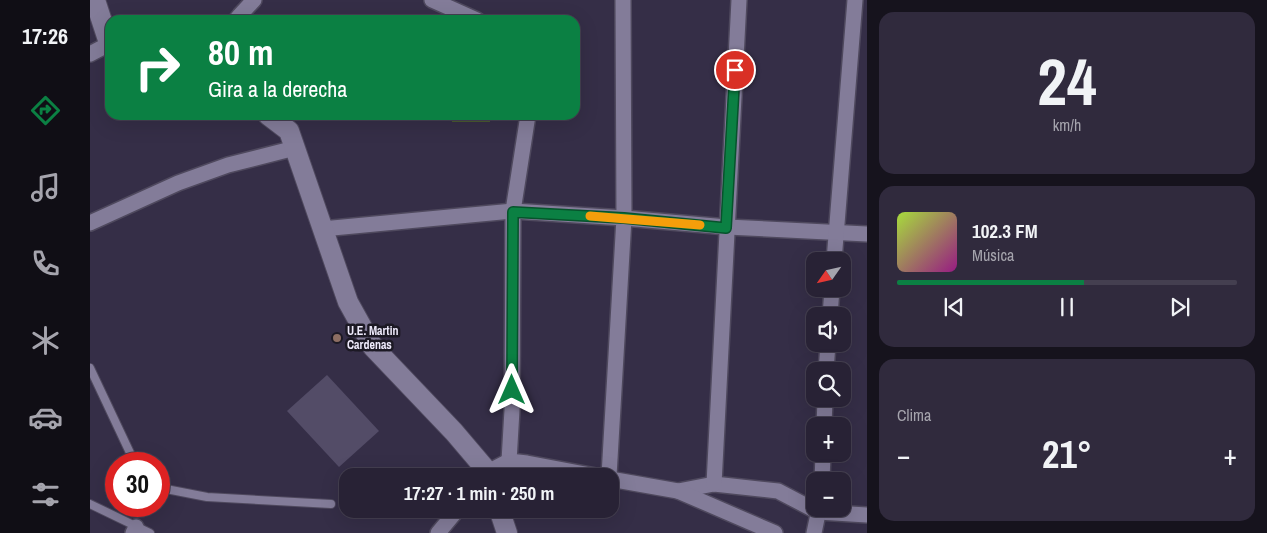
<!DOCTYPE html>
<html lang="es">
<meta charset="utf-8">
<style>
body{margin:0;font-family:"Archivo Narrow",sans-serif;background:#302a3d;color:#f1f3f6;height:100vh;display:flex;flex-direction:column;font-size:19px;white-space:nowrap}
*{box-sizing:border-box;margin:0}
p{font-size:16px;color:#a5a4ad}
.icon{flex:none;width:28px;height:28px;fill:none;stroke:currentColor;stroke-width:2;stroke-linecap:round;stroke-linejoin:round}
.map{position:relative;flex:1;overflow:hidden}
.details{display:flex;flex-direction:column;gap:12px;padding:12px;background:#16131d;width:400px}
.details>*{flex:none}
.guide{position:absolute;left:15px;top:15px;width:475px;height:105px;border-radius:15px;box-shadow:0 5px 20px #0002,0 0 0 1px #443f50;background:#0b8043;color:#fff;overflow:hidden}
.needle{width:32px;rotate:236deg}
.fabs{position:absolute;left:716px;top:252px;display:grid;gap:10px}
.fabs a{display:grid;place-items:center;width:45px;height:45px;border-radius:10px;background:#282235;box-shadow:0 5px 20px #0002,0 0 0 1px #443f50;font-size:25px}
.speed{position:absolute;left:15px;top:452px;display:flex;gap:10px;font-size:25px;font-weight:700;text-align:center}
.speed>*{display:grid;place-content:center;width:65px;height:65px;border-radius:50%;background:#282235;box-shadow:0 5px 20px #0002,0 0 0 1px #443f50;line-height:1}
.speed .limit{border:8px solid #d22;background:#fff;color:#111}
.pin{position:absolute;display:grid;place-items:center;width:42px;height:42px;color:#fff;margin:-21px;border:2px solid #fff;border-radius:50%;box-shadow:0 1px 5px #0007}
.me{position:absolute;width:55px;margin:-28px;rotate:0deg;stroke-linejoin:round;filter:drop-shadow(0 0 4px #0008)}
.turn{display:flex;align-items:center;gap:18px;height:105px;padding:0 20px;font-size:22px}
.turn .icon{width:65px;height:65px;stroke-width:2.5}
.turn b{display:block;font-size:35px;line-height:42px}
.big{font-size:38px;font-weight:700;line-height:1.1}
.details .tile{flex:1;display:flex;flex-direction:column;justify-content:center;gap:8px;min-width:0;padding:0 18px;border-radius:15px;background:#302a3d}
.details .dial{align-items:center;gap:0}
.dial b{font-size:65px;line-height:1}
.song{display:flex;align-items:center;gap:15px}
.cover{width:60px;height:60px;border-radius:8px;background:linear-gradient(135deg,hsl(80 70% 55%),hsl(310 70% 35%))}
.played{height:5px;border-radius:2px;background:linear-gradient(90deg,#0b8043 55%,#443f50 55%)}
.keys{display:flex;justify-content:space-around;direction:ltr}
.heat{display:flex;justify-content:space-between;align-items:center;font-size:28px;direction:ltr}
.trip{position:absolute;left:249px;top:468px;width:280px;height:50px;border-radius:15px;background:#282235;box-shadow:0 5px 20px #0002,0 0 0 1px #443f50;font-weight:700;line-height:50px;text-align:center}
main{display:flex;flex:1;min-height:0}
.tabs{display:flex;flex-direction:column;width:90px;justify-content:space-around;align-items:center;background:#100e15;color:#a5a4ad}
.tabs .icon{width:35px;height:35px}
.tabs .active{color:#0b8043}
.tabs b{font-size:22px;color:#f1f3f6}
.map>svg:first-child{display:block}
.green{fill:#495a31}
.building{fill:#534c67}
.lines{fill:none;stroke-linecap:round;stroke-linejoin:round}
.lane-casing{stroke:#4f495e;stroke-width:10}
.street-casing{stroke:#4f495e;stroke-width:18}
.secondary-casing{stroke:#4f495e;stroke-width:22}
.lane{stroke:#837c99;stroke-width:8}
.street{stroke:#837c99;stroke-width:15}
.secondary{stroke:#837c99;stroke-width:20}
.route-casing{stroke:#07532c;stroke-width:12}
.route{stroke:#0b8043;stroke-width:9}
.slow{stroke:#f59e0b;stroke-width:9}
.education-dot{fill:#8d6e63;stroke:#1c1924;stroke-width:2}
.labels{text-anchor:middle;stroke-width:5;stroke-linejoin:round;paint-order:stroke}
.poi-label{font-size:12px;font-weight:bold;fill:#eeeafb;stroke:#1c1924;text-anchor:start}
</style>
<main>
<nav class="tabs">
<b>17:26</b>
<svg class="icon active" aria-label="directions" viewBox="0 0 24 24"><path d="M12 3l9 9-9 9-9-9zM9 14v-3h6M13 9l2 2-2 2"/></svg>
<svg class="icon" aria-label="music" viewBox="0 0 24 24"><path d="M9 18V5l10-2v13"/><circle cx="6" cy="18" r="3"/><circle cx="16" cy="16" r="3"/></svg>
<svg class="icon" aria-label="phone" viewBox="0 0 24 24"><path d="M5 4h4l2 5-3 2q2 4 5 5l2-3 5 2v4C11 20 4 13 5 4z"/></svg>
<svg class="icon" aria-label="climate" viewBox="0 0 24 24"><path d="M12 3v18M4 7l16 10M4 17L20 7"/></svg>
<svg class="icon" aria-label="car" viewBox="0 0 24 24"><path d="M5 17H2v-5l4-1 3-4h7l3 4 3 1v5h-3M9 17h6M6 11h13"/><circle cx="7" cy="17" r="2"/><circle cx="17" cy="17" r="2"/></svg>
<svg class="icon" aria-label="filters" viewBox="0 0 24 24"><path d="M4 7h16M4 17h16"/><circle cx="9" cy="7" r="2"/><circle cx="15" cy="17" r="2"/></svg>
</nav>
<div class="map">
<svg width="777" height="533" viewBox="0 0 777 533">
<rect width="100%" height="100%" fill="#352e47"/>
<rect class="green" x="362" y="115" width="38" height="7"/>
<path class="building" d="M 237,375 L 289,431 L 249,467 L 197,411 Z"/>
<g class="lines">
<g class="lane-casing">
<g id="lane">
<path d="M 0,368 L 42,457 L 48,464"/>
<path d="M 69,483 L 76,489 L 117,497 L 241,504"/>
<path d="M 0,504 L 60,533"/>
</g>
</g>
<g class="street-casing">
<g id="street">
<path d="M 342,0 L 387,20"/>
<path d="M 146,20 L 150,15 L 164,0"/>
<path d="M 0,54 L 19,44"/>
<path d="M 0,223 L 88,183 L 138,165 L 205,148"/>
<path d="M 232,229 L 423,211 L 534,218 L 637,227 L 777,234"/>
<path d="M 744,261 L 765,0"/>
<path d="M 740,316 L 742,289"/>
<path d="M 736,371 L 738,344"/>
<path d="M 734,426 L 735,399"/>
<path d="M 419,461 L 422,410 L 423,211 L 438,115"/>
<path d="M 394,476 L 398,472 L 419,461 L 437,463 L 506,476"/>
<path d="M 519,476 L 534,218 L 533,0"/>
<path d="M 520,479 L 588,491 L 624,484 L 688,491 L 728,512 L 777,515"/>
<path d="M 732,481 L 733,454"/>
<path d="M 624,484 L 649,0"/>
<path d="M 588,491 L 685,533"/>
<path d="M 43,533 L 46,527"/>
<path d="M 348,533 L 368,509"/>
<path d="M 724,533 L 729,509"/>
</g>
</g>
<g class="secondary-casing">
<g id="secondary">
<path d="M 5,0 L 20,46"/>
<path d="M 178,115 L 199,131 L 258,302 L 283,347 L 364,432 L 398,472 L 399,476"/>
<path d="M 409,509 L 417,533"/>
</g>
</g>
<use href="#lane" class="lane"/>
<use href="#street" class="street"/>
<use href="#secondary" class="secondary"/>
</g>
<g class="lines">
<g class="route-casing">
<path id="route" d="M 422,390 L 423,212 L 534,218 L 636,228 L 645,70"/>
</g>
<use href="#route" class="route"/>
<path class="slow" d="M 500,216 L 610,225"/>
</g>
<circle class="education-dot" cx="247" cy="338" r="5"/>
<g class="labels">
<g class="poi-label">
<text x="257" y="335">U.E. Martin<tspan x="257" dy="14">Cardenas</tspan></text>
</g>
</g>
</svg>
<div class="fabs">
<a><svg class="needle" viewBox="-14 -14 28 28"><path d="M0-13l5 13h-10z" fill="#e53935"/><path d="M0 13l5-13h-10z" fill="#a5a4ad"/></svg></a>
<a><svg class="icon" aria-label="sound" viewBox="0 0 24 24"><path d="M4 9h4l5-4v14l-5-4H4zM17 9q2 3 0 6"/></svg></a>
<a><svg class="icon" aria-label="search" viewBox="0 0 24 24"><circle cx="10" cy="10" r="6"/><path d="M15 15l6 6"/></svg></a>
<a>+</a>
<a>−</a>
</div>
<div class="speed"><div class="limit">30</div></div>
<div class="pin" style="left:645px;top:70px;background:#d93025"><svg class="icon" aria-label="arrive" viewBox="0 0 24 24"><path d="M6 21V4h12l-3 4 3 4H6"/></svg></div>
<svg class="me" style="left:422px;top:390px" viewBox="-20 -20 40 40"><path d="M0-17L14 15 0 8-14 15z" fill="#0b8043" stroke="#fff" stroke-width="4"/></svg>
<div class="trip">17:27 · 1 min · 250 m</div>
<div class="guide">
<div class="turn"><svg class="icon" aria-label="right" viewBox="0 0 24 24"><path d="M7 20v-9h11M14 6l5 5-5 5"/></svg><div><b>80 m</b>Gira a la derecha</div></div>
</div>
</div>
<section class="details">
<div class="tile dial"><b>24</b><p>km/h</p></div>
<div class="tile">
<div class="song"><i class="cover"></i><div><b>102.3 FM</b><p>Música</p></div></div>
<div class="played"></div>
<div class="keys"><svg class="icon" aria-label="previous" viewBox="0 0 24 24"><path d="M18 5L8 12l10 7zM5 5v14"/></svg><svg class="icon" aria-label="pause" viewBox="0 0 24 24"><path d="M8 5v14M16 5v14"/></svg><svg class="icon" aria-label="next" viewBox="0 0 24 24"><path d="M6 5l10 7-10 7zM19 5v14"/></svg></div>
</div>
<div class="tile"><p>Clima</p>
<div class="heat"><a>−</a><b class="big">21°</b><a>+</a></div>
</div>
</section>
</main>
